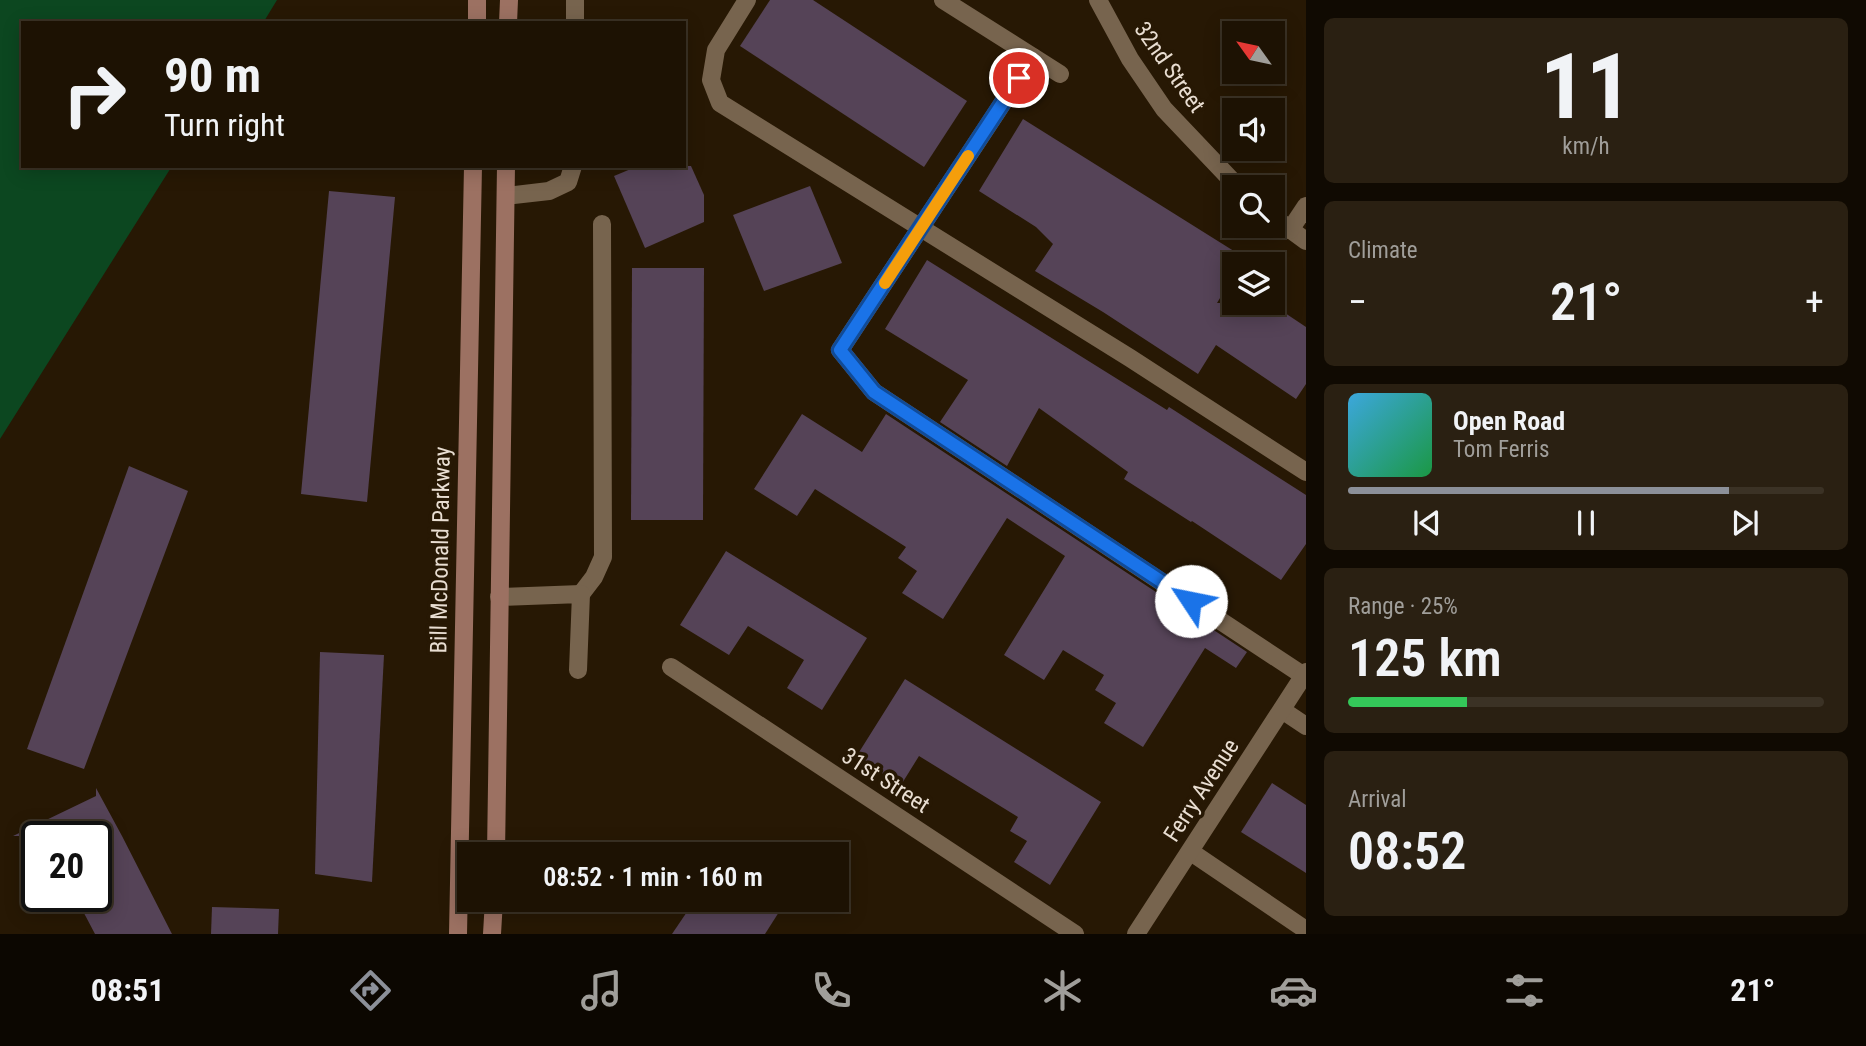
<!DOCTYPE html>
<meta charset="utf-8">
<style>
body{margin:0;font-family:"Roboto Condensed",sans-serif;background:#2a2012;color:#f1f3f6;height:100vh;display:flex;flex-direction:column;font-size:26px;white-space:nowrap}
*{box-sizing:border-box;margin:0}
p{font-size:23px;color:#a09e9a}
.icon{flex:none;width:38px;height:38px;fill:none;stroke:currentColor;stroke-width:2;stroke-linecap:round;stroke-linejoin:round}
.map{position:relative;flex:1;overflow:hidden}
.sheet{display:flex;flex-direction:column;gap:18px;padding:18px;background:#100a02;width:560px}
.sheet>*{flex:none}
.top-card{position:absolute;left:21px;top:21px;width:665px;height:147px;border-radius:0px;box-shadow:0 4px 18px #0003,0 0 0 2px #3b3225;background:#1d1203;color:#f1f3f6;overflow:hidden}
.needle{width:46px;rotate:303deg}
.buttons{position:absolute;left:1222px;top:21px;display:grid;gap:14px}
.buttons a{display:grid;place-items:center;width:63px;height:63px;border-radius:0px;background:#1d1203;box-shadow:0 4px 18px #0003,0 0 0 2px #3b3225;font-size:35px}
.speed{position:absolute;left:21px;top:821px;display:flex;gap:14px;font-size:35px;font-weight:700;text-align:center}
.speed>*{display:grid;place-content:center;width:91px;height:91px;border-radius:50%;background:#1d1203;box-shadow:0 4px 18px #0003,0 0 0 2px #3b3225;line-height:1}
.speed .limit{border:4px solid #111;border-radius:10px;background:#fff;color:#111}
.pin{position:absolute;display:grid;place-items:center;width:60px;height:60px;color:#fff;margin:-30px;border:4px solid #fff;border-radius:50%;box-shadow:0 2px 7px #0007}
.me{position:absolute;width:77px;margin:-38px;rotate:304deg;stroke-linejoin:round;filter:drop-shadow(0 0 5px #0008)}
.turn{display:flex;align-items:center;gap:24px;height:147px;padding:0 28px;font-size:32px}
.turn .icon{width:91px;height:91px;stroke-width:2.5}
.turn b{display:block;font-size:49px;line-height:60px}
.big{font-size:52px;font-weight:600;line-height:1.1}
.sheet .tile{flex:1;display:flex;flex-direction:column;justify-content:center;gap:10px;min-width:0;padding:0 24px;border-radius:10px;background:#2a2012}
.sheet .dial{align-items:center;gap:0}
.dial b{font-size:91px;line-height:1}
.song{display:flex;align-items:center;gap:21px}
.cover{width:84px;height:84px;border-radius:10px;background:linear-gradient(135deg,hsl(200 70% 55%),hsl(140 70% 35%))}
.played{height:7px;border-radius:4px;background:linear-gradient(90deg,#8c9099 80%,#3b3225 80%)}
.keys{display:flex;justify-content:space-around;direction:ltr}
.heat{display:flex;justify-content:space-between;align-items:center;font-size:38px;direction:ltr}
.charge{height:10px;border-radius:5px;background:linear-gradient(90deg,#34c759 25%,#3b3225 0)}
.trip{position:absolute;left:457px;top:842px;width:392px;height:70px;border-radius:0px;background:#1d1203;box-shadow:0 4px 18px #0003,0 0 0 2px #3b3225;font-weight:600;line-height:70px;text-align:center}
.menu{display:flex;height:112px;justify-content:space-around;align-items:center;background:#0c0701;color:#a09e9a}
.menu .icon{width:49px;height:49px}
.menu .active{color:#8c9099}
.menu b{font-size:32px;color:#f1f3f6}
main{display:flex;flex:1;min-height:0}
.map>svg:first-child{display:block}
.green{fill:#0c4720}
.building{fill:#554357}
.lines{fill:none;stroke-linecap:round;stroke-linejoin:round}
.service{stroke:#77644e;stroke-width:18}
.minor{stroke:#77644e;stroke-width:18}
.tertiary{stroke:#77644e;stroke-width:18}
.secondary{stroke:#9c7162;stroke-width:18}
.route-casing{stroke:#114b97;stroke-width:18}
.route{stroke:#1a73e8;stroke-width:12}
.slow{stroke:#f59e0b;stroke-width:12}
.labels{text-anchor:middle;stroke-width:7;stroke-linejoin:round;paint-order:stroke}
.street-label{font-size:23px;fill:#e9ded2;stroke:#271804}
</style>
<main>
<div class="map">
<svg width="1306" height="934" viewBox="0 0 1306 934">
<rect width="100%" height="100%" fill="#271804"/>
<path class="green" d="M 0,0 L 277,0 L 263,23 L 23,23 L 23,166 L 172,166 L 0,439 Z"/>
<g class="building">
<path d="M 770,0 L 813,0 L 967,101 L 924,167 L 740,46 Z"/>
<path d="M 1023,119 L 1245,258 L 1241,264 L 1234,264 L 1234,275 L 1217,303 L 1270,303 L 1306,327 L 1306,384 L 1296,399 L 1216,345 L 1198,374 L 1103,312 L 1035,271 L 1053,244 L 1036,227 L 979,191 Z"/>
<path d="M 638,166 L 691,166 L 704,195 L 704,222 L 645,248 L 614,176 Z"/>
<path d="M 810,186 L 842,263 L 764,291 L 733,215 Z"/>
<path d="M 329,191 L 395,197 L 367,502 L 301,494 Z"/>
<path d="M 927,260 L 1167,410 L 1169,407 L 1306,495 L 1306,544 L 1281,580 L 1192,521 L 1191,522 L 1124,479 L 1128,472 L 1039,408 L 1007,466 L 940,422 L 968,380 L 885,329 Z"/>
<path d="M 632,268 L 704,268 L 703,520 L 631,520 Z"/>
<path d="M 802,414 L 862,452 L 886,414 L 1247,652 L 1236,668 L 1205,648 L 1143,747 L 1104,723 L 1116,703 L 1095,690 L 1104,675 L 1063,650 L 1044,680 L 1004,655 L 1065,556 L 1007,518 L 943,619 L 902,593 L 917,571 L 898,558 L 906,547 L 815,489 L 797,516 L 754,489 Z"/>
<path d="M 129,466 L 188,491 L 84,769 L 27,749 Z"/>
<path d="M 726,551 L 867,638 L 822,710 L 787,688 L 804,660 L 748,626 L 729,655 L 680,625 Z"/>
<path d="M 320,652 L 384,655 L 372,882 L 315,874 Z"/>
<path d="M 905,679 L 1101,802 L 1050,885 L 1014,862 L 1027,841 L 1010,831 L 1018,817 L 919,756 L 901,785 L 856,757 Z"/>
<path d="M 1272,783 L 1306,805 L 1306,873 L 1241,832 Z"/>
<path d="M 96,788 L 122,836 L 172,934 L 95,934 L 75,896 L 96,896 L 96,836 L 13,836 L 96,796 Z"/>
<path d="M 695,900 L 760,900 L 779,912 L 765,934 L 672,934 Z"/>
<path d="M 212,907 L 279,909 L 278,934 L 211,934 Z"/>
</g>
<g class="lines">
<g class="service">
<path d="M 575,0 L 575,23"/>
<path d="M 747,0 L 716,50 L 711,80 L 720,103 L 1130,358 L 1306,472"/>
<path d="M 943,0 L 1060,74"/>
<path d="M 1033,57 L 840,350 L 874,392 L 1304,676"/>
<path d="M 506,196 L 549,191 L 568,182 L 573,166"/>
<path d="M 581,594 L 594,577 L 603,557 L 602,224"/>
<path d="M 499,597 L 581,594 L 578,670"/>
<path d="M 1282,710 L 1306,726"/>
<path d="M 1191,852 L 1306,930"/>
</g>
<g class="minor">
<path d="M 671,667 L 1075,934"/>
<path d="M 1136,934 L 1306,672"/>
</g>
<g class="tertiary">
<path d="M 1098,0 L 1130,59 L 1164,109 L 1238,187"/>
<path d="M 1272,216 L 1306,241"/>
<path d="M 1290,230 L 1306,206"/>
</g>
<g class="secondary">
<path d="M 477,23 L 477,0"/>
<path d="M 508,23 L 509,0"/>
<path d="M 496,854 L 506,166"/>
<path d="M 458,934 L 473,166"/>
<path d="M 492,934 L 494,900"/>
</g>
</g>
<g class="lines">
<g class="route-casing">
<path id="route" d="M 1019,78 L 840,350 L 874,392 L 1191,601"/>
</g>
<use href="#route" class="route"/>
<path class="slow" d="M 885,283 L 968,156"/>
</g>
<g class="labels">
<g class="street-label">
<text transform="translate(1170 67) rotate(55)" y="8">32nd Street</text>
<text transform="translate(440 550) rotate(-89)" y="8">Bill McDonald Parkway</text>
<text transform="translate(886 780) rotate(33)" y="8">31st Street</text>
<text transform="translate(1201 790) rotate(-57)" y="8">Ferry Avenue</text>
</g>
</g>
</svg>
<div class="buttons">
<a><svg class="needle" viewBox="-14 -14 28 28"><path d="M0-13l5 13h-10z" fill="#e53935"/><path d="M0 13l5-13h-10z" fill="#a09e9a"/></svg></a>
<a><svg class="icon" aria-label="sound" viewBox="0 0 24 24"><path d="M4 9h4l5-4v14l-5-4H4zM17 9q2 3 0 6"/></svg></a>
<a><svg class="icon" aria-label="search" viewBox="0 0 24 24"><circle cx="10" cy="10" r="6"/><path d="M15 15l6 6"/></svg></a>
<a><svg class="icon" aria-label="layers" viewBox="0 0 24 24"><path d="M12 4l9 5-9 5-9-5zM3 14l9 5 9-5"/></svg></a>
</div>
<div class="speed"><div class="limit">20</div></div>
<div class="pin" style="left:1019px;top:78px;background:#d93025"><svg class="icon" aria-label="arrive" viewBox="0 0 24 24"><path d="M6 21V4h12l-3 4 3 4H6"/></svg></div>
<svg class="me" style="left:1191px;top:601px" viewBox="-20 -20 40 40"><circle r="19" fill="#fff"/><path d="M0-13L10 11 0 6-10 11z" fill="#1a73e8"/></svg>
<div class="trip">08:52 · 1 min · 160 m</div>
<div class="top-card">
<div class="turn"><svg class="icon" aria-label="right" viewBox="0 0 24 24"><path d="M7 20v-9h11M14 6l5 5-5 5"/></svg><div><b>90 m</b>Turn right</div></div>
</div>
</div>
<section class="sheet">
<div class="tile dial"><b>11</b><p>km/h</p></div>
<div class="tile"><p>Climate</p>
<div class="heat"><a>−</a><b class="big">21°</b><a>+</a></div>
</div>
<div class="tile">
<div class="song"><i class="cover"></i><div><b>Open Road</b><p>Tom Ferris</p></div></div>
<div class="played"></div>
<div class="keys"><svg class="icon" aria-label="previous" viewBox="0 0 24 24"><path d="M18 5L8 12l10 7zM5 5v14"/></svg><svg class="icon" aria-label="pause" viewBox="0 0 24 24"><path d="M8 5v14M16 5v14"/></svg><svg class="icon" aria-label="next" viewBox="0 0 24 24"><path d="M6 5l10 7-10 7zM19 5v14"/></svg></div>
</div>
<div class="tile"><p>Range · 25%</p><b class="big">125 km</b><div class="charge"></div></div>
<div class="tile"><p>Arrival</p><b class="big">08:52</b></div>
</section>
</main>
<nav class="menu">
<b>08:51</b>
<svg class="icon active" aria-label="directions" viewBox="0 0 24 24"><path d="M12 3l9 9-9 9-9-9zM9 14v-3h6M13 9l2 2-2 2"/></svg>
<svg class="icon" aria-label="music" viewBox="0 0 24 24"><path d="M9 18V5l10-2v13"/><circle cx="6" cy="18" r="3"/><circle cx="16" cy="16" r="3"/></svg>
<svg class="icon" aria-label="phone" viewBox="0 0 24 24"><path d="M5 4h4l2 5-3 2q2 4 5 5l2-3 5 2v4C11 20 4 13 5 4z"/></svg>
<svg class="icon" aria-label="climate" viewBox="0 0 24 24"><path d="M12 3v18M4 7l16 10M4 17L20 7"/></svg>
<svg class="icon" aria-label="car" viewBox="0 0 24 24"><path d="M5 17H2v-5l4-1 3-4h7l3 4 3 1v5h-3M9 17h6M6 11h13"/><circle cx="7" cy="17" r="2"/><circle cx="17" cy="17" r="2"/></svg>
<svg class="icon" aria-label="filters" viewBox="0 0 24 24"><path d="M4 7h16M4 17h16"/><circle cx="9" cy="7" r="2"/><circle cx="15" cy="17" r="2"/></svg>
<b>21°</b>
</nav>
